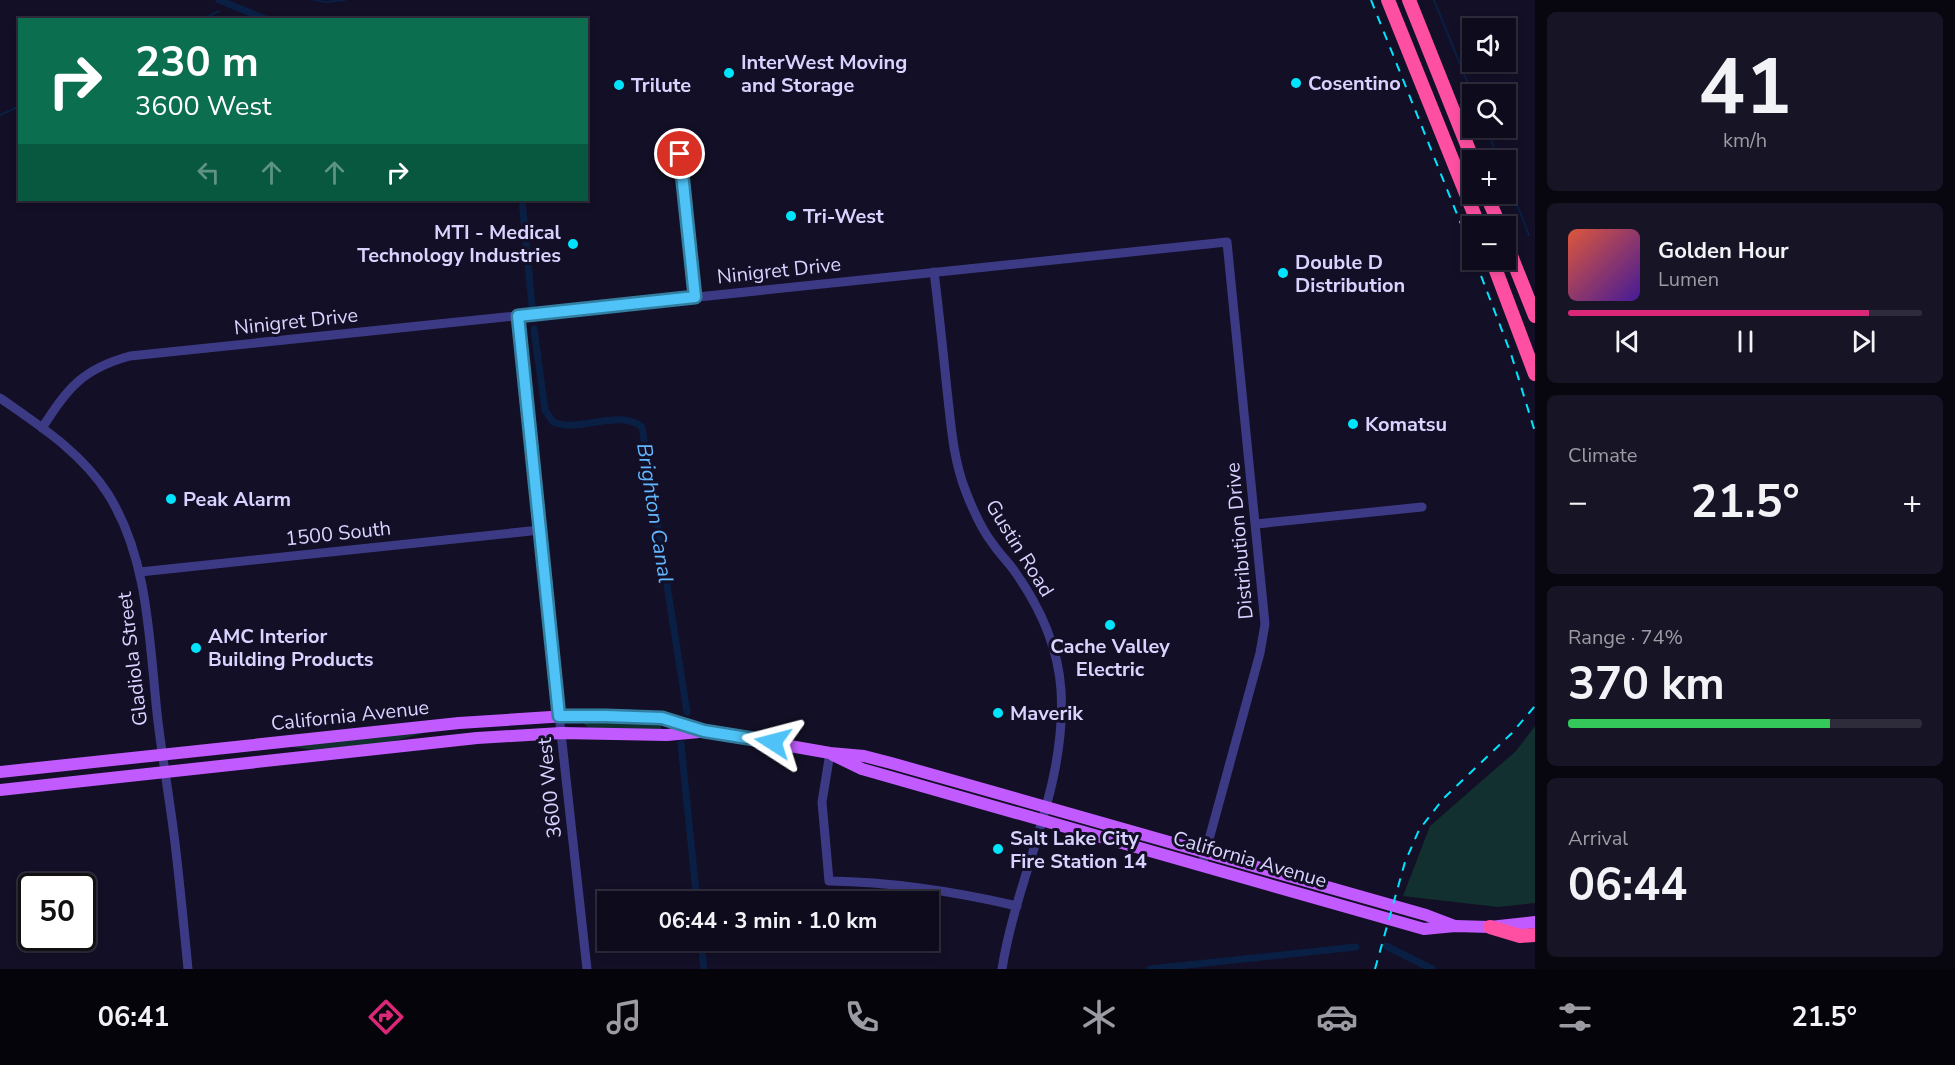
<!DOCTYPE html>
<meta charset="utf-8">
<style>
body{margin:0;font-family:"Nunito Sans",sans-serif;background:#171425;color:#f1f3f6;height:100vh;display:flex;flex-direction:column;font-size:22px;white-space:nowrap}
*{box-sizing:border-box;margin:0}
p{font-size:20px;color:#9b9ba3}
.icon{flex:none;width:33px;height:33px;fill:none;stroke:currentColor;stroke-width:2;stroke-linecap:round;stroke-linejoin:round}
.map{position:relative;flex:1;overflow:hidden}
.drawer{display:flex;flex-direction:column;gap:12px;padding:12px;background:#08060f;width:420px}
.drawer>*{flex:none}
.top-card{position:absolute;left:18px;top:18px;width:570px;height:183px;border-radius:0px;box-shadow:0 3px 9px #0003,0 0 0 2px #2e2b3b;background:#0b6e4f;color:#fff;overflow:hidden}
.tools{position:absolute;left:1462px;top:18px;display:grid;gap:12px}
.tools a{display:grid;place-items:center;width:54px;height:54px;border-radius:0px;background:#0e0b1c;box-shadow:0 3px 9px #0003,0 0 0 2px #2e2b3b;font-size:30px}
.speed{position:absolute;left:18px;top:873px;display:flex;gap:12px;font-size:30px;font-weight:700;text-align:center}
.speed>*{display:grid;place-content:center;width:78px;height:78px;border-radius:50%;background:#0e0b1c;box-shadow:0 3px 9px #0003,0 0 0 2px #2e2b3b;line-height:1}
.speed .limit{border:3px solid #111;border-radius:9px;background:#fff;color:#111}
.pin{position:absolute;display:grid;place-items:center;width:51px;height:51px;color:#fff;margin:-26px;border:3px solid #fff;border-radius:50%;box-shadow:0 2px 6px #0007}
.me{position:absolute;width:66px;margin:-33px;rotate:279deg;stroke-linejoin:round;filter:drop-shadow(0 0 4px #0008)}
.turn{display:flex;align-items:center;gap:21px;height:126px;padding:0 18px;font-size:27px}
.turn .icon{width:78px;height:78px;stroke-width:2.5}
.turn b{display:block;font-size:42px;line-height:51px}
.lanes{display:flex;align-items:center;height:57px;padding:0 18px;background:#0003;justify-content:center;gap:30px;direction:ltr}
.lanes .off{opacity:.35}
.big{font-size:45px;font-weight:700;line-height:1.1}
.drawer .card{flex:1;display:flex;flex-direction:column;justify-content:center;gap:9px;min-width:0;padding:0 21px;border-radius:9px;background:#171425}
.drawer .dial{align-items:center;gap:0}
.dial b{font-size:78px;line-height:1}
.song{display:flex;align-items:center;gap:18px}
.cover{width:72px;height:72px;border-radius:9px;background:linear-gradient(135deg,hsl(10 70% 55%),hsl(260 70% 35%))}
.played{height:6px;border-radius:3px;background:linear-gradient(90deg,#db2777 85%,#2e2b3b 85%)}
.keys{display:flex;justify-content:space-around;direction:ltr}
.heat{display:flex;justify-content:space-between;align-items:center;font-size:33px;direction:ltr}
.charge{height:9px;border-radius:4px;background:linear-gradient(90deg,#34c759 74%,#2e2b3b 0)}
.trip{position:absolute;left:597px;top:891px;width:342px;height:60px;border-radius:0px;background:#0e0b1c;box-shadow:0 3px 9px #0003,0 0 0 2px #2e2b3b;font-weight:700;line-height:60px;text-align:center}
.dock{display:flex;height:96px;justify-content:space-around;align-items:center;background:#06040b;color:#9b9ba3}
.dock .icon{width:42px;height:42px}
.dock .on{color:#db2777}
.dock b{font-size:27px;color:#f1f3f6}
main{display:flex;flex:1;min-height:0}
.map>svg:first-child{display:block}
.green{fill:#12302f}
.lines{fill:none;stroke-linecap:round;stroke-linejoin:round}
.stream{stroke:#0a1f44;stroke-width:2}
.canal{stroke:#0a1f44;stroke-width:7}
.minor{stroke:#3d3a85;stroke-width:9}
.major{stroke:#c25bff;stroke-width:12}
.highway{stroke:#ff4fa3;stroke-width:14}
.rail{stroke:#00e5ff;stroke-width:2;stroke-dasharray:9 8;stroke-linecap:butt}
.route-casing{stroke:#337fa1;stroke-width:15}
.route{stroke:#4fc3f7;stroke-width:10}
.poi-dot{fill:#00e5ff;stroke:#130f26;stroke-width:2}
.labels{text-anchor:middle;stroke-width:6;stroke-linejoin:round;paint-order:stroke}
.poi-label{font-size:20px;font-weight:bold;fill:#d9d4ff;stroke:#130f26;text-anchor:start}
.street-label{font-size:20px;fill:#d9d4ff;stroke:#130f26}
.water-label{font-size:21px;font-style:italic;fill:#62b6ff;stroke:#130f26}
</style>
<main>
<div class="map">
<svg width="1535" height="969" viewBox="0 0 1535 969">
<rect width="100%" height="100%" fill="#130f26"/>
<g class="green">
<path d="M 584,720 L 618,720 L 661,724 L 661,731 L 590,729 L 584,724 Z"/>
<path d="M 1535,726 L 1535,903 L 1498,907 L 1403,896 L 1430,826 L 1516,751 Z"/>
<path d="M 431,731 L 380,745 L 322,751 L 291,747 Z"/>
</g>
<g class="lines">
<g class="stream">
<path d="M 315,0 L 325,2 L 345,0"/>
<path d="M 1434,0 L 1473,96"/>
<path d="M 201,20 L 219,11"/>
<path d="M 0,115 L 20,106"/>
<path d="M 1486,128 L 1499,160"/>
<path d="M 1506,177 L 1529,235"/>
</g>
<g class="canal">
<path d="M 219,0 L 268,20"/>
<path d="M 522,200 L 532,306"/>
<path d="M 534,329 L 545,410 L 553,422 C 559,424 566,426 572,425 C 593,425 624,412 642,427 L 687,712"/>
<path d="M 681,744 L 697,902"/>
<path d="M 701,940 L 704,969"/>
<path d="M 1386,946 L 1432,969"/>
<path d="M 1150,969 L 1356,947"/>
</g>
<g class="minor">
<path d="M 680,154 L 695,297"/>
<path d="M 934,272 C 939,311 943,351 947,390 C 951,425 953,459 966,492 C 973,510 981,529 993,544 C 999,553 1007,561 1013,569 C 1039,605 1058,646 1061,690 C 1067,787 1017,875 1002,969"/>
<path d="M 518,316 L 561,733 L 587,969"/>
<path d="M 0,398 C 40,426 81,452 108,494 C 150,561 149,645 158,722 C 163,762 170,802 175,843 C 180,885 184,927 188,969"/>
<path d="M 42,428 C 68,388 82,369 130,356 L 1227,242 L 1265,624 L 1260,653 L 1202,865"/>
<path d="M 1256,524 L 1422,507"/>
<path d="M 140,572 L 540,530"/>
<path d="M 830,753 L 822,802 L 829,881 C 895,882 953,891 1017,906"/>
</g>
<g class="major">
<path d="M 833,755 L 862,769 L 1424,929 L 1455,926 L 1490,927 L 1535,922"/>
<path d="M 0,772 L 459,723 L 582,715 L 634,716 L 668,719 L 704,731 L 830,753 L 864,756 L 891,763 L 1426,915 L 1455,926"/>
<path d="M 0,790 L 477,738 L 561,733 L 667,735 L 699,732"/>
</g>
<g class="highway">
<path d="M 1388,0 L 1479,226"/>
<path d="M 1409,0 L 1473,160"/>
<path d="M 1486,194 L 1500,226"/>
<path d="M 1506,243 L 1535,316"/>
<path d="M 1492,260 L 1535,374"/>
<path d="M 1490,927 L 1520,936 L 1535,935"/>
</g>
<g class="rail">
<path d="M 1371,0 L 1473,254"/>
<path d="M 1475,260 L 1511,354 L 1535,432"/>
<path d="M 1375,969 L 1405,862 L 1419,830 L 1443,799 L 1512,733 L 1535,706"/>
</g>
</g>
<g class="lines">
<g class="route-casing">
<path id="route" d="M 680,154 L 695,297 L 518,316 L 559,716 L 606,716 L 662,718 L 704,731 L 773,742"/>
</g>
<use href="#route" class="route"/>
</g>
<g class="poi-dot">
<circle cx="729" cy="73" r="6"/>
<circle cx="1296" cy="83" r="6"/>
<circle cx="619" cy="85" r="6"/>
<circle cx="791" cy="216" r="6"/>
<circle cx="573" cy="244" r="6"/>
<circle cx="1283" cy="273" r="6"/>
<circle cx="1353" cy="424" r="6"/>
<circle cx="171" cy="499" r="6"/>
<circle cx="1110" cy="625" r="6"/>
<circle cx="196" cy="648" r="6"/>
<circle cx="998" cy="713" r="6"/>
<circle cx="998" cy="849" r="6"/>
</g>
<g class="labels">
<g class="poi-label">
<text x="741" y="69">InterWest Moving<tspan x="741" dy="23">and Storage</tspan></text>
<text x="1308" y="90">Cosentino</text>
<text x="631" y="92">Trilute</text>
<text x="803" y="223">Tri-West</text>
<text x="561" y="239" text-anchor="end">MTI - Medical<tspan x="561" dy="23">Technology Industries</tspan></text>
<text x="1295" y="269">Double D<tspan x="1295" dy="23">Distribution</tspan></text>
<text x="1365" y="431">Komatsu</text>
<text x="183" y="506">Peak Alarm</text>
<text x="208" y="643">AMC Interior<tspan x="208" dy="23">Building Products</tspan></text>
<text x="1110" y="653" text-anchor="middle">Cache Valley<tspan x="1110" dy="23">Electric</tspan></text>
<text x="1010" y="720">Maverik</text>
<text x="1010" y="845">Salt Lake City<tspan x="1010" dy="23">Fire Station 14</tspan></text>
</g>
<g class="street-label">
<text transform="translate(779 270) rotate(-6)" y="7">Ninigret Drive</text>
<text transform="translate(296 321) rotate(-6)" y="7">Ninigret Drive</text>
<text transform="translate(338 533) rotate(-6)" y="7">1500 South</text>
<text transform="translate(1239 541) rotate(-95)" y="7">Distribution Drive</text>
<text transform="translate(1020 548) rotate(58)" y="7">Gustin Road</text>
<text transform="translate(132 659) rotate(-97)" y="7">Gladiola Street</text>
<text transform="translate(350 715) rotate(-6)" y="7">California Avenue</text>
<text transform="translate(549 788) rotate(-96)" y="7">3600 West</text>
<text transform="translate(1250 859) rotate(16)" y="7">California Avenue</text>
</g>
<g class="water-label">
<text transform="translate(655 513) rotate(81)" y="7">Brighton Canal</text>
</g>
</g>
</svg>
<div class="tools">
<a><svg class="icon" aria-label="sound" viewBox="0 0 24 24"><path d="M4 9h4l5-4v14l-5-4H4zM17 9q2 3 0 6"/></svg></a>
<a><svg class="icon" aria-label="search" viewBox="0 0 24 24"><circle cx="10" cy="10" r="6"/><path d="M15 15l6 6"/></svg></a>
<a>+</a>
<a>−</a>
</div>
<div class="speed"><div class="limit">50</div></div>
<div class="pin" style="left:680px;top:154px;background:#d93025"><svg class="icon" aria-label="arrive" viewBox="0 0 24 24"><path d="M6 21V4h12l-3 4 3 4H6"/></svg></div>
<svg class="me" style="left:773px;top:742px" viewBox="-20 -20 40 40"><path d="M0-17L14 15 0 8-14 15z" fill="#4fc3f7" stroke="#fff" stroke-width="4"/></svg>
<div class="trip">06:44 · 3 min · 1.0 km</div>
<div class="top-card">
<div class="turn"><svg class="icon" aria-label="right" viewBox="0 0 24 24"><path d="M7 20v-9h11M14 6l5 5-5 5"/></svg><div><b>230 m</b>3600 West</div></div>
<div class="lanes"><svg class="icon off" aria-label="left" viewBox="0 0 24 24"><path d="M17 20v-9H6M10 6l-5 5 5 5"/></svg><svg class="icon off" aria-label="ahead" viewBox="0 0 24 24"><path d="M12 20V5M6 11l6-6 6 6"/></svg><svg class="icon off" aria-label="ahead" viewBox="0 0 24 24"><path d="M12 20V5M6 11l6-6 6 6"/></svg><svg class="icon" aria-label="right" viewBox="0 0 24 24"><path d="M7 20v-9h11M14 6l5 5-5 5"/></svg></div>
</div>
</div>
<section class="drawer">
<div class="card dial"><b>41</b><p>km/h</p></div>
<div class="card">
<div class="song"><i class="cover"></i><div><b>Golden Hour</b><p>Lumen</p></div></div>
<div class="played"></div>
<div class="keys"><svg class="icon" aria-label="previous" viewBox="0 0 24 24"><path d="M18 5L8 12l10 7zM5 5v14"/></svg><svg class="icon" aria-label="pause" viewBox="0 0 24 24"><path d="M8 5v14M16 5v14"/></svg><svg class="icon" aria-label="next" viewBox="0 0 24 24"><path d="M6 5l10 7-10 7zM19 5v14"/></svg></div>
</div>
<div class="card"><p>Climate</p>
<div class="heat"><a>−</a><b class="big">21.5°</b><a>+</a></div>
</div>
<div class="card"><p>Range · 74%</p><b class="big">370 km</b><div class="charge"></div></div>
<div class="card"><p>Arrival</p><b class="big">06:44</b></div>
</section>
</main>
<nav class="dock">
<b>06:41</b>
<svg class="icon on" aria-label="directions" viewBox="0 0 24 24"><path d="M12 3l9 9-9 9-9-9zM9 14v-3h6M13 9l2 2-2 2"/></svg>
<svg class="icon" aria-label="music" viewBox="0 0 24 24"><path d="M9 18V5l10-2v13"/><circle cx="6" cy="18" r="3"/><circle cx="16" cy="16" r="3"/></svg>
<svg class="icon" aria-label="phone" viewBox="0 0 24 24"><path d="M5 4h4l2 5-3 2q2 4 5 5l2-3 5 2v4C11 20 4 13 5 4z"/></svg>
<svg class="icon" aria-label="climate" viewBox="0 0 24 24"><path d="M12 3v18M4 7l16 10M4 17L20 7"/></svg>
<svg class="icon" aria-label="car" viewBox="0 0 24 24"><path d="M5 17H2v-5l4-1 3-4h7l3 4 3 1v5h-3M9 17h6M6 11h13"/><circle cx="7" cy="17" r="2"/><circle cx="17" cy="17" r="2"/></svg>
<svg class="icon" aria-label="filters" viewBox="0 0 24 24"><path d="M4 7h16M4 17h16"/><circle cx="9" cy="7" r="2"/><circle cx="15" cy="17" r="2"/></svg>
<b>21.5°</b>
</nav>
